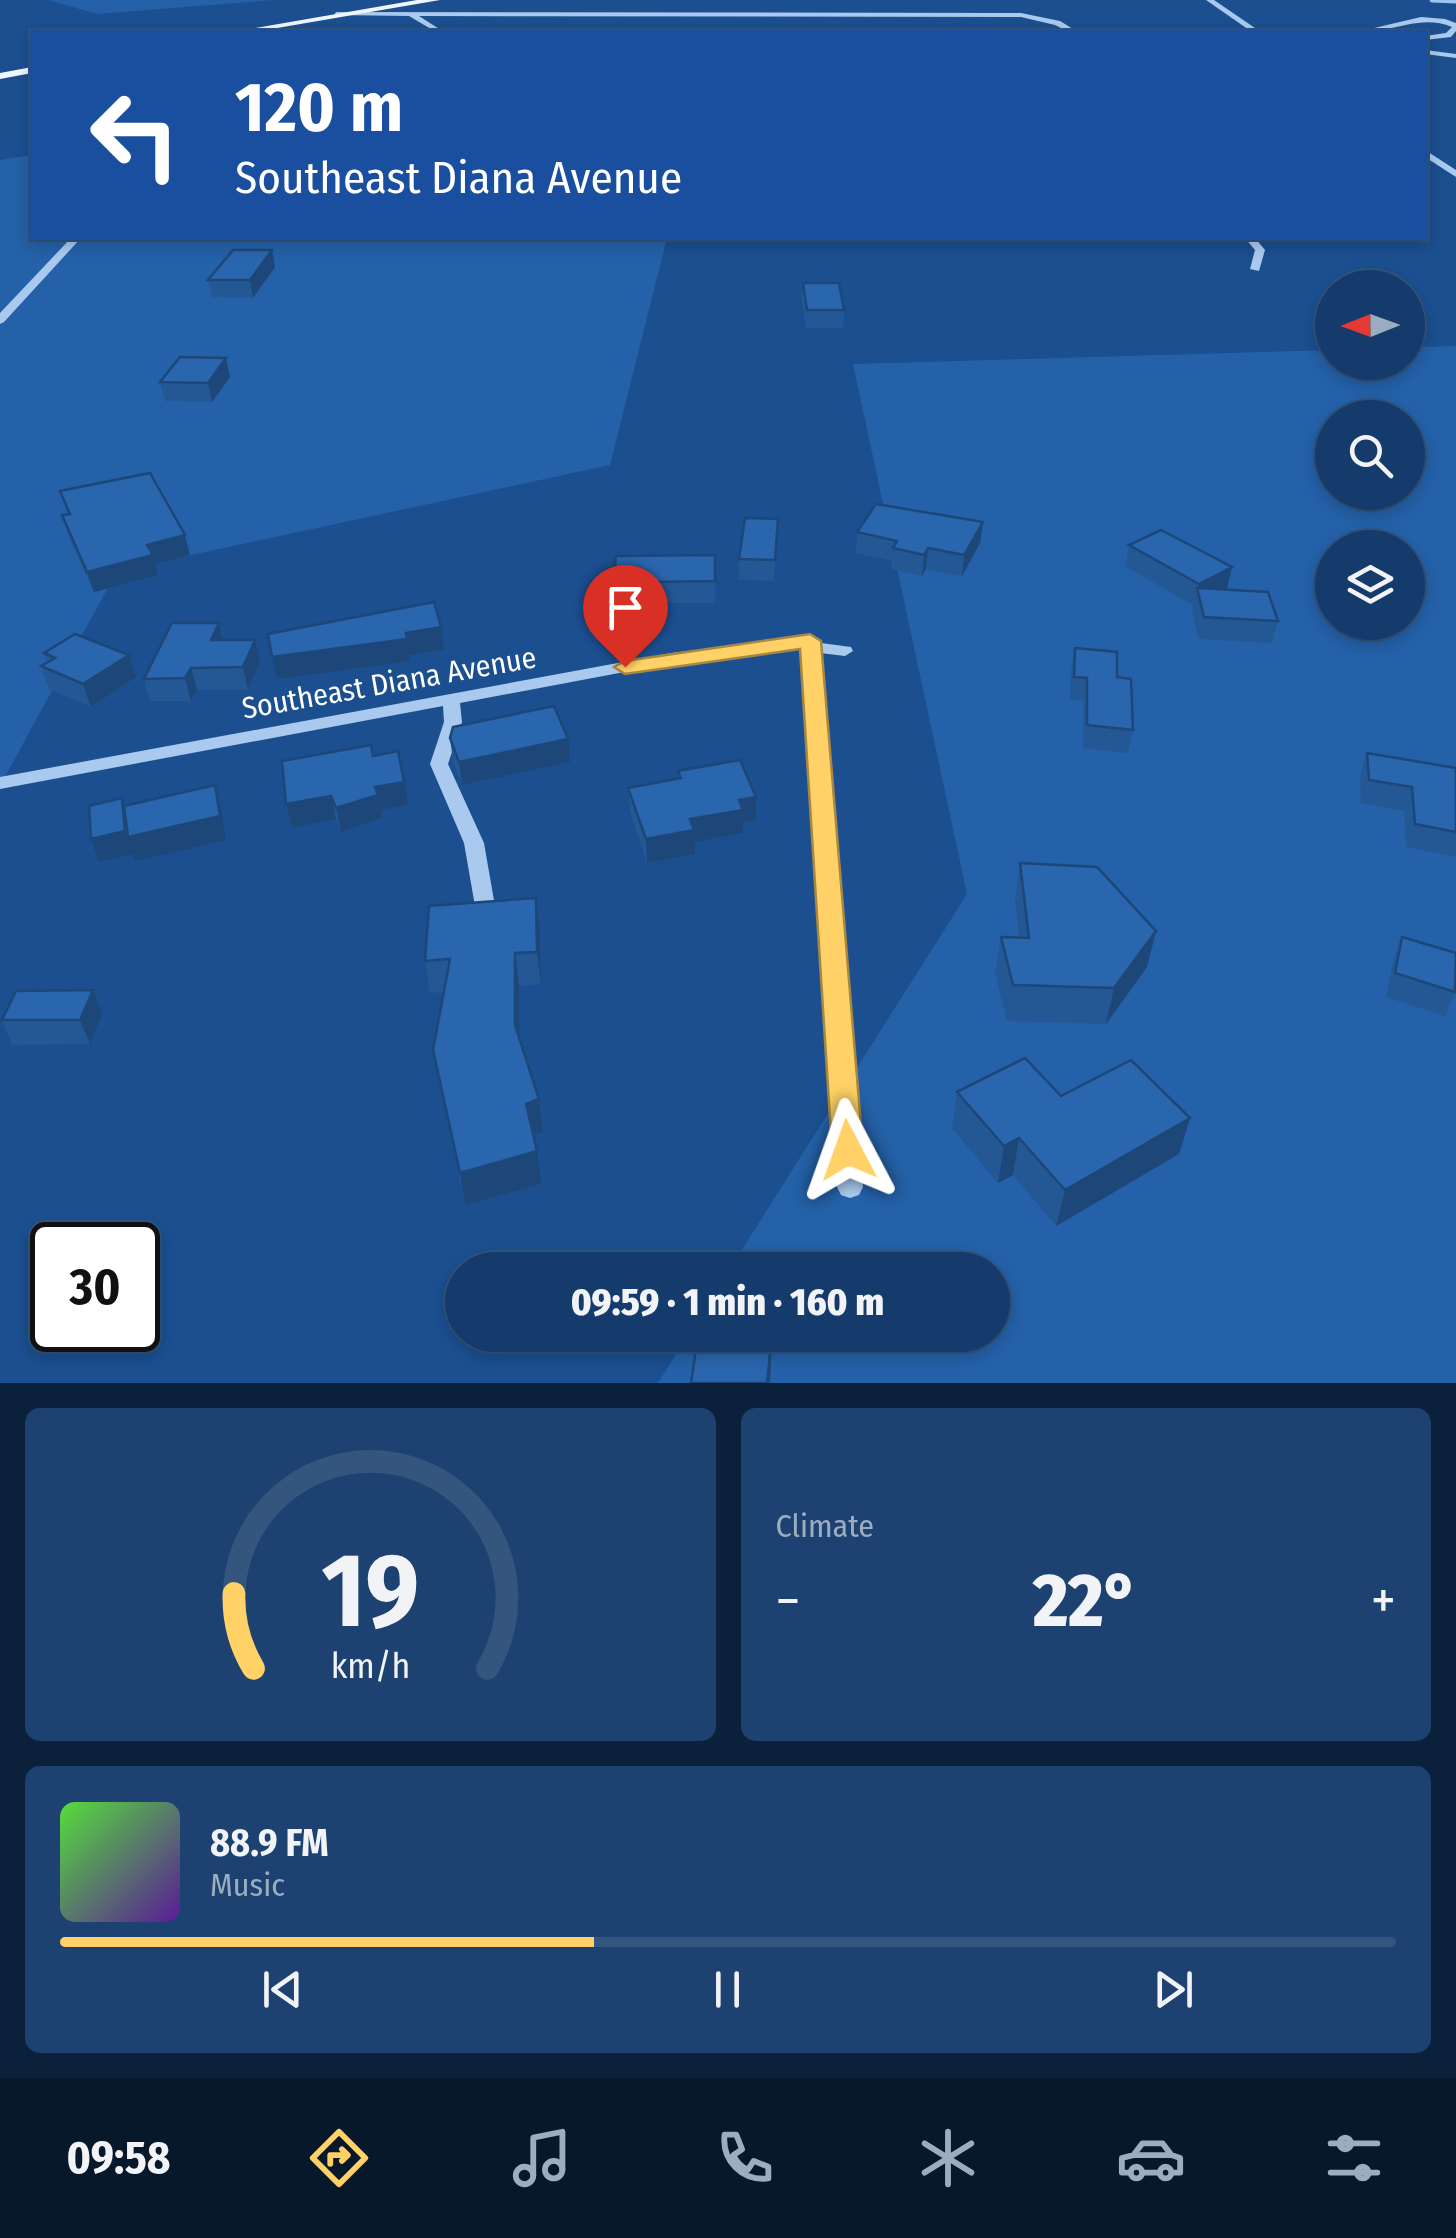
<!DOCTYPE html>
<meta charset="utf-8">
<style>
body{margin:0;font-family:"Fira Sans Condensed",sans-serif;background:#1d4271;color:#f1f3f6;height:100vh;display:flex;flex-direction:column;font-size:38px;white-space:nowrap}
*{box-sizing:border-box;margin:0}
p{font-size:32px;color:#9dadc1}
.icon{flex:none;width:55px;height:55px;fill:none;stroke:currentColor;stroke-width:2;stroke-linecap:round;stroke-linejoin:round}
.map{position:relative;height:1383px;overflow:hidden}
.details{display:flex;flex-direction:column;gap:25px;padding:25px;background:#0b203b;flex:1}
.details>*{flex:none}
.hud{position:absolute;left:30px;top:30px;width:1398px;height:210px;border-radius:0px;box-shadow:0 5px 15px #0003,0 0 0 2px #33557e;background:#1a4fa0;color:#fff;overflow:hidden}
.needle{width:65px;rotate:269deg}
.buttons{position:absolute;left:1315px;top:270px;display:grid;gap:20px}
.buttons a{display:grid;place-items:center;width:110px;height:110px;border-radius:50%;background:#143b6b;box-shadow:0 5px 15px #0003,0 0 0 2px #33557e;font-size:50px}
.speed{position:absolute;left:30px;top:1222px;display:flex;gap:20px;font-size:50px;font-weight:700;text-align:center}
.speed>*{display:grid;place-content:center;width:130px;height:130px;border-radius:50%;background:#143b6b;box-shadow:0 5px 15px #0003,0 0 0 2px #33557e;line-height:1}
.speed .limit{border:5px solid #111;border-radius:15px;background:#fff;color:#111}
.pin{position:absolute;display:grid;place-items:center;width:85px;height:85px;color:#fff;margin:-102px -42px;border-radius:50% 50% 50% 0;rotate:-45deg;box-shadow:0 0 10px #0007}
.pin .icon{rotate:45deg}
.me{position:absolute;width:110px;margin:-55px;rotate:356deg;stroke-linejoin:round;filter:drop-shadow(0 0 8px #0008)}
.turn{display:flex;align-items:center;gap:35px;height:210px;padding:0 40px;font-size:45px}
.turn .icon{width:130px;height:130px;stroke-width:2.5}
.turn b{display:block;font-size:70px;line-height:85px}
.big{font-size:75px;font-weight:800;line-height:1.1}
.details .widget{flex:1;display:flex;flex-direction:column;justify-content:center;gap:15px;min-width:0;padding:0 35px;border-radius:15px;background:#1d4271}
.details .dial{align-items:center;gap:0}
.dial svg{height:260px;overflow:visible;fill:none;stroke:#33557e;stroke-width:7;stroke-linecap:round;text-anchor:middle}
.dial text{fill:#f1f3f6;stroke:none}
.song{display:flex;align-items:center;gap:30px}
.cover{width:120px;height:120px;border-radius:15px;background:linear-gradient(135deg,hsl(110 70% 55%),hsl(270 70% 35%))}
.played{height:10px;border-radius:5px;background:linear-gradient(90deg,#ffd166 40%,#33557e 40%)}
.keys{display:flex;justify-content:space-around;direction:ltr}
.heat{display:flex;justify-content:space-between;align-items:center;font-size:55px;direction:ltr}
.details .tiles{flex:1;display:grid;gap:25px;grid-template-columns:1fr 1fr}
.widget:last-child{grid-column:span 2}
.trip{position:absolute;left:445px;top:1252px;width:565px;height:100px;border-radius:50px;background:#143b6b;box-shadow:0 5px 15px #0003,0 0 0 2px #33557e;font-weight:800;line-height:100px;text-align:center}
.dock{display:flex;height:160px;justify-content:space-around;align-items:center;background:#08182b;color:#9dadc1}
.dock .icon{width:70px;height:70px}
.dock .selected{color:#ffd166}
.dock b{font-size:45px;color:#f1f3f6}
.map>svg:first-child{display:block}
.green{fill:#2461a8;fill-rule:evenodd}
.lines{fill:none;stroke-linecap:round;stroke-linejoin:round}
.stream{stroke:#9cc4f0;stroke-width:5}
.minor{fill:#a9c9ee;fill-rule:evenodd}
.major{fill:#f0f6ff;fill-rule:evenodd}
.wall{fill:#245895}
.shaded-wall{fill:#1d4779}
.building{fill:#2a66ad;stroke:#1d4779;stroke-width:2.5}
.route{fill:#ffd166;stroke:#a68842;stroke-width:2.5}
.labels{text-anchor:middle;stroke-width:10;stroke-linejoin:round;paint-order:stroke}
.street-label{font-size:30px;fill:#fff;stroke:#1b4f8f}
</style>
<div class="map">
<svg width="1456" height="1383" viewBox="0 0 1456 1383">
<rect width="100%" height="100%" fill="#1b4f8f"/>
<g class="green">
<path d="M 48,0 L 274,0 L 97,14 Z"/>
<path d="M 32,155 L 32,238 L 681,238 L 666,242 L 610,465 L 117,571 L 0,786 L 0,160 Z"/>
<path d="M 1456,346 L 1456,1383 L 658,1383 L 688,1335 L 992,1335 L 992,1270 L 729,1270 L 967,894 L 853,364 L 1332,350 L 1332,362 L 1408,362 L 1408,347 ZM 1332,418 L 1408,418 L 1408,492 L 1332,492 ZM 1332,548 L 1408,548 L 1408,622 L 1332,622 Z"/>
</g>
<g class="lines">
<path class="stream" d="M 1432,0 L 1456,1"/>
<g class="minor">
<path d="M 1206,0 L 1214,0 L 1255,28 L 1291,32 L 1252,32 Z"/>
<path d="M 336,12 L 1021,13 L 1060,21 L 1078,32 L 1069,32 L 1055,25 L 1021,17 L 419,16 L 444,32 L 436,32 L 409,16 L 334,15 Z"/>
<path d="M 1421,17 L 1445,19 L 1456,23 L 1456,31 L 1451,37 L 1425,40 L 1425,36 L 1446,33 L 1452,27 C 1420,13 1390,34 1357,32 Z"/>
<path d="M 1425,50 L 1456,54 L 1456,58 L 1425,54 Z"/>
<path d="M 1425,150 L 1456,170 L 1456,177 L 1425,157 Z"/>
<path d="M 71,238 L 81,238 L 4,322 L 0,324 L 0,313 Z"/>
<path d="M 1245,238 L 1255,238 L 1265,250 L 1259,271 L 1250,269 L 1255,250 Z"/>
<path d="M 811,636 L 821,643 L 851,647 L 853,651 L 845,656 L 820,653 L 863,1187 L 859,1195 L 850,1198 L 841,1195 L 837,1187 L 803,647 L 672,663 L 460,703 L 462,722 L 448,764 L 484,843 L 496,912 L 493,917 L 486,920 L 479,917 L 476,912 L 464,843 L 430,764 L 444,722 L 443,706 L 0,789 L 0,777 L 672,653 Z"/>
</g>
<g class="major">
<path d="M 417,0 L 440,0 L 254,32 L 233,32 Z"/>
<path d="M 32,67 L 32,73 L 0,79 L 0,73 Z"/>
</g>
</g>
<g class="wall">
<path d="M 275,267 L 253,298 L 212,297 L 208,280 Z"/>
<path d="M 803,283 L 844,310 L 843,328 L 806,328 L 802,300 Z"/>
<path d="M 230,377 L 212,402 L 165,401 L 160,382 Z"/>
<path d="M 60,491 L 185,535 L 190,555 L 155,564 L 158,575 L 94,592 L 68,535 L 62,515 L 67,514 Z"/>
<path d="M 983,522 L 980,543 L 962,576 L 926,569 L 922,576 L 891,569 L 892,561 L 856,553 L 857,532 Z"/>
<path d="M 777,540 L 774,581 L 739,580 L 739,559 Z"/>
<path d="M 1129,545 L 1232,567 L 1227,588 L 1224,590 L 1278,621 L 1272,643 L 1199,639 L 1192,610 L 1193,605 L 1125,566 Z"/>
<path d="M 715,555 L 715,603 L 649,603 L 649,613 L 613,613 L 612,592 Z"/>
<path d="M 223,640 L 255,640 L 260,662 L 248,690 L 197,690 L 191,701 L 150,701 L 144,679 Z"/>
<path d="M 1075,648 L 1117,677 L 1133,730 L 1128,753 L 1083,748 L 1083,701 L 1070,699 L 1071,670 Z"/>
<path d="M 44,653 L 136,677 L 91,707 L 49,689 L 41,666 L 47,662 Z"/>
<path d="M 450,738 L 570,762 L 462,785 L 453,761 Z"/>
<path d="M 1367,753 L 1456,768 L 1456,857 L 1406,847 L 1404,811 L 1361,803 L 1360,776 Z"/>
<path d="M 373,756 L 408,805 L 381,810 L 382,818 L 341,832 L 336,819 L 292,828 L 286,804 Z"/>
<path d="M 678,771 L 756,820 L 743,823 L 743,833 L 695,842 L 695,854 L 647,863 L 630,811 L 628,788 L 678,779 Z"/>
<path d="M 1020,863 L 1147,967 L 1106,1024 L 1007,1021 L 995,973 L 1001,937 L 1019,937 L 1015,898 Z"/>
<path d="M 540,930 L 541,984 L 519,986 L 520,1038 L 539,1099 L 543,1132 L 533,1135 L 541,1184 L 465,1205 L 433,1050 L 444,992 L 430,993 L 425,961 Z"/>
<path d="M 1402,937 L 1455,992 L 1445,1016 L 1386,997 L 1393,961 Z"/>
<path d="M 102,1014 L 90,1044 L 12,1045 L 2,1020 Z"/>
<path d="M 957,1092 L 1061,1096 L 1190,1118 L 1179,1154 L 1056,1226 L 1013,1175 L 998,1183 L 952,1128 Z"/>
</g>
<g class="shaded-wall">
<path d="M 272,250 L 275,267 L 253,298 L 250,280 Z"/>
<path d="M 226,358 L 230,377 L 212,402 L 208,383 Z"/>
<path d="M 983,522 L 980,543 L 962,576 L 964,555 Z"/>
<path d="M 185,535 L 190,555 L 155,564 L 158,575 L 94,592 L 87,572 L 147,545 Z"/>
<path d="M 928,548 L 926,569 L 922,576 L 924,555 Z"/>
<path d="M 1232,567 L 1227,588 L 1201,602 L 1198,591 L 1199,584 Z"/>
<path d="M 219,623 L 224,645 L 211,640 Z"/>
<path d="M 441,627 L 444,649 L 409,655 L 410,661 L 277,679 L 272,657 Z"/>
<path d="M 255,640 L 260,662 L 248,690 L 243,667 Z"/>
<path d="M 129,655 L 136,677 L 91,707 L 83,684 Z"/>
<path d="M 191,668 L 197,690 L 191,701 L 185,678 Z"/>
<path d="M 568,739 L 570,762 L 462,785 L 459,762 Z"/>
<path d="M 404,782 L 408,805 L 381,810 L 382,818 L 341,832 L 336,808 L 375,787 Z"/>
<path d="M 215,785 L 221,809 L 226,840 L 135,861 L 133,854 L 99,862 L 91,839 L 122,798 L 129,822 Z"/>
<path d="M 331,796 L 336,819 L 292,828 L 286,804 Z"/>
<path d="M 756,797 L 756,820 L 743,823 L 743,833 L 695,842 L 695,854 L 647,863 L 646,839 L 739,800 Z"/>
<path d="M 536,898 L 540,930 L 541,984 L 537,952 Z"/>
<path d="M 1156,931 L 1147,967 L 1106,1024 L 1114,988 Z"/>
<path d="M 515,953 L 519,986 L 520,1058 L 515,1025 Z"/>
<path d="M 93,990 L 102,1014 L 90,1044 L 80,1020 Z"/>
<path d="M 539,1099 L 543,1132 L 530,1136 L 526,1104 Z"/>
<path d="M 1190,1118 L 1179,1154 L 1056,1226 L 1065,1190 Z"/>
<path d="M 1019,1138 L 1013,1175 L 998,1183 L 1004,1146 Z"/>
<path d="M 537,1151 L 541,1184 L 465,1205 L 460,1173 Z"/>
<path d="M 772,1335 L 770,1383 L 767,1383 Z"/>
</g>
<g class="building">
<path d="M 233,250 L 272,250 L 250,280 L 208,280 Z"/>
<path d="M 803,283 L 839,283 L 844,310 L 807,310 Z"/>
<path d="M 180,357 L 226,358 L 208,383 L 160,382 Z"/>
<path d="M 150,473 L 185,535 L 147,545 L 153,555 L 87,572 L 62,515 L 70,514 L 60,491 Z"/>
<path d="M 876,504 L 983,522 L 964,555 L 928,548 L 924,555 L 893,548 L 897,541 L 857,532 Z"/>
<path d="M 745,518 L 778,519 L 775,560 L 739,559 Z"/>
<path d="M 1161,530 L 1232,567 L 1199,584 L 1129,545 Z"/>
<path d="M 715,555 L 715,581 L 648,582 L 648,591 L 612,592 L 616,556 Z"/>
<path d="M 1197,588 L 1268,592 L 1278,621 L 1204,617 Z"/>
<path d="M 434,602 L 441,627 L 406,633 L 407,639 L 272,657 L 268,634 Z"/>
<path d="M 172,623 L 219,623 L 211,640 L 255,640 L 243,667 L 191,668 L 185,678 L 144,679 Z"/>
<path d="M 75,634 L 129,655 L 83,684 L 41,666 L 55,658 L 44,653 Z"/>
<path d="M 1075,648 L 1117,652 L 1117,677 L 1131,679 L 1133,730 L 1087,725 L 1087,678 L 1074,677 Z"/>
<path d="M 554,706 L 568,739 L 459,762 L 450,738 L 453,727 Z"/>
<path d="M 371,745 L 373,756 L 398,751 L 404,782 L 375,787 L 378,795 L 336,808 L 331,796 L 286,804 L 282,761 Z"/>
<path d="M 1367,753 L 1456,768 L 1456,832 L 1415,824 L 1412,787 L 1369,780 Z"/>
<path d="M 740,760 L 756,797 L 739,800 L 743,810 L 690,819 L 694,830 L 646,839 L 628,788 L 681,778 L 678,771 Z"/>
<path d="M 215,785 L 220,816 L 128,837 L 124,806 Z"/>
<path d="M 122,798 L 125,831 L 91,839 L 89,806 Z"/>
<path d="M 1020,863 L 1097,867 L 1156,931 L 1114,988 L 1013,985 L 1001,937 L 1029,938 Z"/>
<path d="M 536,898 L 537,952 L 515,953 L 515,1025 L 539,1099 L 526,1104 L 537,1151 L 460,1173 L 433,1050 L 450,959 L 425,961 L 429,906 Z"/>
<path d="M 1402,937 L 1456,953 L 1455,992 L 1395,973 Z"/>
<path d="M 93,990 L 80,1020 L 2,1020 L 16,991 Z"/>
<path d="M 1025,1058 L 1061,1096 L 1131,1060 L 1190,1118 L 1065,1190 L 1019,1138 L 1004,1146 L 957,1092 Z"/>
<path d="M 698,1335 L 772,1335 L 767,1383 L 691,1383 Z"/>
</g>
<path class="route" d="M 810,634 L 821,641 L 863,1150 L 859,1159 L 848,1163 L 836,1159 L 832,1150 L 800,649 L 625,674 L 614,667 L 625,661 Z"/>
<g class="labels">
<g class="street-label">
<text transform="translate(389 683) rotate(-10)" y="10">Southeast Diana Avenue</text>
</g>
</g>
</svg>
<div class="buttons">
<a><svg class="needle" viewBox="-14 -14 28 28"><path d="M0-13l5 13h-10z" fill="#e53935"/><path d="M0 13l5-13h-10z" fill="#9dadc1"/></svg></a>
<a><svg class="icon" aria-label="search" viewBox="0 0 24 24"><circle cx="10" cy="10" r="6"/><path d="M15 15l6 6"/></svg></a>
<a><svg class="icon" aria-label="layers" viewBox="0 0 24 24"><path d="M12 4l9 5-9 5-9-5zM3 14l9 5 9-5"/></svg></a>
</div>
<div class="speed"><div class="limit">30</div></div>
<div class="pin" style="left:625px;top:667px;background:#d93025"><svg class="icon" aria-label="arrive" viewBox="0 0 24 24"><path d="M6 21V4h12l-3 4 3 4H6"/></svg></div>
<svg class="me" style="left:848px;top:1150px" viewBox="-20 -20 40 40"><path d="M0-17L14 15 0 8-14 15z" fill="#ffd166" stroke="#fff" stroke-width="4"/></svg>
<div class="trip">09:59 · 1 min · 160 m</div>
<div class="hud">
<div class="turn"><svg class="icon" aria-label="left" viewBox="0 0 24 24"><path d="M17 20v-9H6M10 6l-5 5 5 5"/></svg><div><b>120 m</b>Southeast Diana Avenue</div></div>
</div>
</div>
<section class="details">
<div class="tiles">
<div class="widget dial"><svg viewBox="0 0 100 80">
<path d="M14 69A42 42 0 1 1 86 69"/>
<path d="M14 69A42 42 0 0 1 8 46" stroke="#ffd166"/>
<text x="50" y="56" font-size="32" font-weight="700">19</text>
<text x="50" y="72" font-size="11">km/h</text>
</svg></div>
<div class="widget"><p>Climate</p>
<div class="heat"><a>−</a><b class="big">22°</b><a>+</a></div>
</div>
<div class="widget">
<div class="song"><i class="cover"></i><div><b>88.9 FM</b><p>Music</p></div></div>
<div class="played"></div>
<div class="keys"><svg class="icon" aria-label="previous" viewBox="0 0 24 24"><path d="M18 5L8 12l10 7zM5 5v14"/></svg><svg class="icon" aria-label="pause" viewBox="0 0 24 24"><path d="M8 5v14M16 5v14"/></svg><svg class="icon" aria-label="next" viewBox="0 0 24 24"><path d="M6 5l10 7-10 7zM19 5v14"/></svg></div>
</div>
</div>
</section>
<nav class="dock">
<b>09:58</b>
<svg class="icon selected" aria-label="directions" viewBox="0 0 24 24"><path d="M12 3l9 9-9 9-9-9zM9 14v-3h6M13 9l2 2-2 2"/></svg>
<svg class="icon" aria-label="music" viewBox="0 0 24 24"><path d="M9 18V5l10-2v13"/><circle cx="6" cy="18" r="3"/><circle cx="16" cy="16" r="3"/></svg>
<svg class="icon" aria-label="phone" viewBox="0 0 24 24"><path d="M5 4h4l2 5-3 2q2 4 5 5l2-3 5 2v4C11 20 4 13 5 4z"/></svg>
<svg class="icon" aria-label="climate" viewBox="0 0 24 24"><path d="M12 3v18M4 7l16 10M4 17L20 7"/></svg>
<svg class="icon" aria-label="car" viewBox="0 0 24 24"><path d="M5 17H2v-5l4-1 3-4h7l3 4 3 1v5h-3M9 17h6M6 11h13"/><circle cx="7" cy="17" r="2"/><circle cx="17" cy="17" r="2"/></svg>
<svg class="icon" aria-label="filters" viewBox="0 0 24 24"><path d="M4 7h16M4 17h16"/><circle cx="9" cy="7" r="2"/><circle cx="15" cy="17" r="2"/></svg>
</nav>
